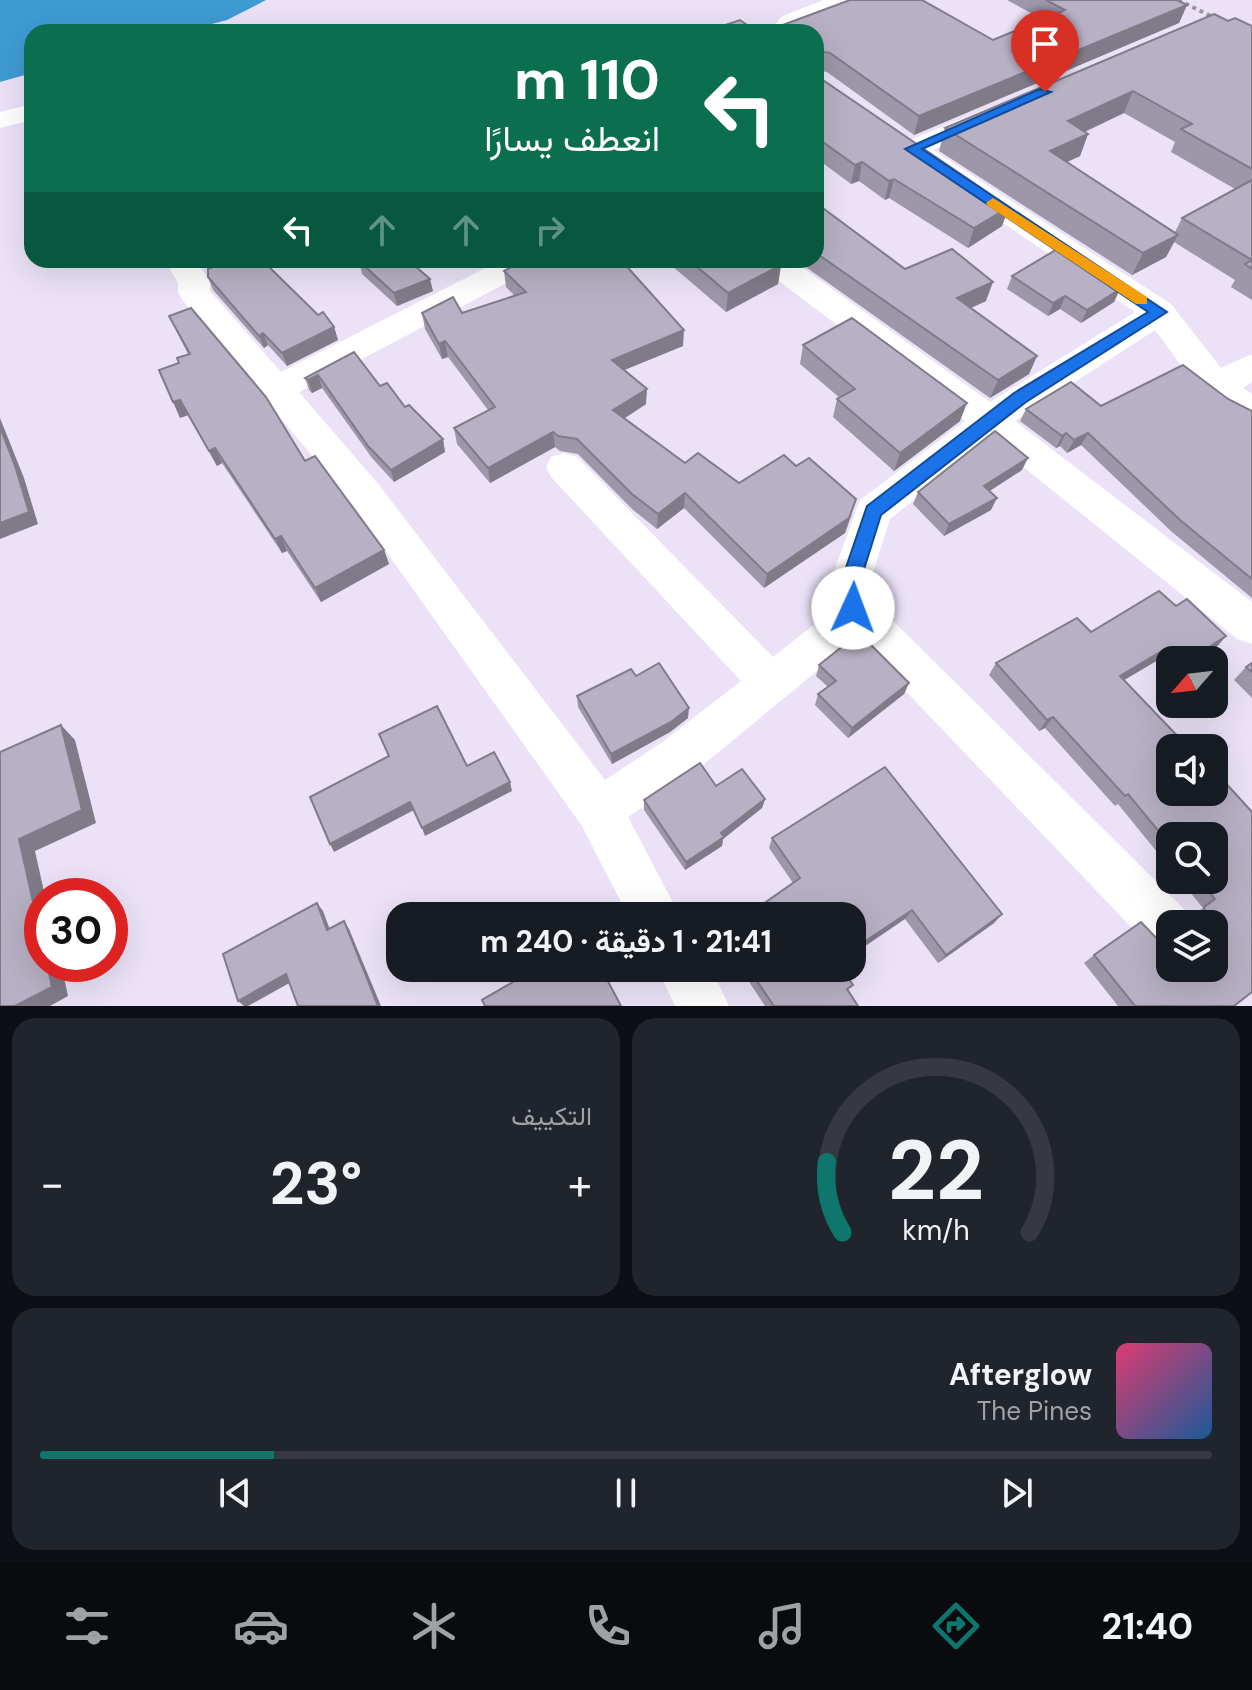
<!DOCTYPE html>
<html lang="ar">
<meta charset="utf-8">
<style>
body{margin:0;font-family:"DM Sans",Vazirmatn,sans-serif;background:#20242c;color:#f1f3f6;direction:rtl;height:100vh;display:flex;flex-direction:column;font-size:30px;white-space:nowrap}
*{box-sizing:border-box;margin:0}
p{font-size:26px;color:#9ea1a6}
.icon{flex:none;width:44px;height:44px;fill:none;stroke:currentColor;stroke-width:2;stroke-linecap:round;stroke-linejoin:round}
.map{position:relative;height:1006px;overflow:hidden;direction:ltr}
.drawer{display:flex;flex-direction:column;gap:12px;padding:12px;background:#0d0f14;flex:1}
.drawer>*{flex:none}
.guide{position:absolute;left:24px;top:24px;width:800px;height:244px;border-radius:24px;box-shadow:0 8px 32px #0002;direction:rtl;background:#0b6e4f;color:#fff;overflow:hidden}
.needle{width:52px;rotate:242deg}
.controls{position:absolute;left:1156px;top:646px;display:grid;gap:16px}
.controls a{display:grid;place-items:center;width:72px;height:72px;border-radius:16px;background:#171b24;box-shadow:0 8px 32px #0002;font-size:40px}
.speed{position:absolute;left:24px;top:878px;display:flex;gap:16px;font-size:40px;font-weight:700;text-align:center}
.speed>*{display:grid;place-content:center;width:104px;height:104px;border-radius:50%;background:#171b24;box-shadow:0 8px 32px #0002;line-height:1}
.speed .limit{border:12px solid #d22;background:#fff;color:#111}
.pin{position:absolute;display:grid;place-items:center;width:68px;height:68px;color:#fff;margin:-82px -34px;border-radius:50% 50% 50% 0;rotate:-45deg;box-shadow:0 0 8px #0007}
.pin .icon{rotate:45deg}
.me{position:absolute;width:88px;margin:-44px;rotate:2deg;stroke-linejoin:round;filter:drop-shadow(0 0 6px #0008)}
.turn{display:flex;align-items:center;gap:28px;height:168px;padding:0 32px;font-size:36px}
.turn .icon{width:104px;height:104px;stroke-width:2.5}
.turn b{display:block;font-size:56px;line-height:68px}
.lanes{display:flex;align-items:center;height:76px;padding:0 32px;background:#0003;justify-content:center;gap:40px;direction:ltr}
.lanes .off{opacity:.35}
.big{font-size:60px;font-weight:700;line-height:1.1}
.drawer .card{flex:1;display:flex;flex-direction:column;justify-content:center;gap:12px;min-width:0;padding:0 28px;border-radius:24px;background:#20242c}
.drawer .dial{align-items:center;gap:0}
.dial svg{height:208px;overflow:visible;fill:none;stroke:#363941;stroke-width:7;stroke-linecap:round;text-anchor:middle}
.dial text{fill:#f1f3f6;stroke:none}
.song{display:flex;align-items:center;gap:24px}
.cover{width:96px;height:96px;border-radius:12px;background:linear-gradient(135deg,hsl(340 70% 55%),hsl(210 70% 35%))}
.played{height:8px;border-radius:4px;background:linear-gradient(90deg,#0f766e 20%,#363941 20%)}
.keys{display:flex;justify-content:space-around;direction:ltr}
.heat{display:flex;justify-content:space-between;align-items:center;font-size:44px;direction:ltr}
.drawer .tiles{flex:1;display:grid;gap:12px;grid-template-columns:1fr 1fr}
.card:last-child{grid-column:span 2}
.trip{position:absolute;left:386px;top:902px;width:480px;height:80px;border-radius:24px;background:#171b24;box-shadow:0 8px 32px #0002;font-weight:700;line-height:80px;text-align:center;direction:rtl}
.menu{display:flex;height:128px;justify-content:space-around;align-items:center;background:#090b0e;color:#9ea1a6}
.menu .icon{width:56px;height:56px}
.menu .current{color:#0f766e}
.menu b{font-size:36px;color:#f1f3f6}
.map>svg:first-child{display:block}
.water{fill:#3f9bd4}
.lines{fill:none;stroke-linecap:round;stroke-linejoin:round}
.path{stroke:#9993a2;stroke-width:4;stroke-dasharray:4 4;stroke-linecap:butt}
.minor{fill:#fff;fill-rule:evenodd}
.wall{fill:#9e97a9;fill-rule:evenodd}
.shaded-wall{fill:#817b89}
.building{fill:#b8b0c4;stroke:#817b89;stroke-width:2}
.route{fill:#1a73e8;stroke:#114b97;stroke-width:2}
.slow{fill:#f59e0b}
</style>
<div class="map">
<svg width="1252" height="1006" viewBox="0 0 1252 1006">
<rect width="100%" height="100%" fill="#ebe2f7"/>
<path class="water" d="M 0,0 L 266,0 L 227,20 L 181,32 L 32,32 L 32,73 L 0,82 Z"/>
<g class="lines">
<path class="path" d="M 1178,0 L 1215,18"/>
<g class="minor">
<path d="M 824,0 L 857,0 L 853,5 L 800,26 L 794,32 L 769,32 L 782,16 Z"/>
<path d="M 32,104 L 32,120 L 0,128 L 0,112 Z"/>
<path d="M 989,108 L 999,110 L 1003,116 L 999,122 L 933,150 L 1171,304 L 1221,368 L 1252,354 L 1252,382 L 1243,388 L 1252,394 L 1252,425 C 1207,411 1182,365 1155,330 L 1015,421 L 1252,602 L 1252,644 L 1237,639 L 990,440 L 890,519 L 870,582 L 873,601 L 1188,913 L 1192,924 L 1170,924 L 1170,956 L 1152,949 L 856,639 L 693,773 L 628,817 L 680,916 L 628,916 L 582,826 L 353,505 L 183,301 L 178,293 L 178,283 L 165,260 L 197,260 L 210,283 L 210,291 L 281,372 L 501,260 L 542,260 L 537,267 L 299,392 L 379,485 L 605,780 L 661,743 L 741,681 L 551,477 L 546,467 L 551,457 L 564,453 L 577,457 L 773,657 L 825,616 L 832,605 L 830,582 L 860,500 L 965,421 L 760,267 L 755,260 L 792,260 L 990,402 L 1135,312 L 902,155 L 898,149 L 902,143 Z"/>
<path d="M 657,968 L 711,968 L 729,1006 L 675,1006 Z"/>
</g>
</g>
<g class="wall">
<path d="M 1007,0 L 1177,0 L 1187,5 L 1179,23 L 914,135 L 827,72 L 817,70 L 817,76 L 1002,226 L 968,248 L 889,198 L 885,200 L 859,181 L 851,184 L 816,158 L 816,32 L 993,40 L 1042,19 Z"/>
<path d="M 1228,21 L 1252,26 L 1252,300 L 1231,287 L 1235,280 L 1174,242 L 1166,257 L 1132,275 L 939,151 L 945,128 ZM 1124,113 L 1175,142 L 1171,152 L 1235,189 L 1182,218 L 1175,232 L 1066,162 L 1080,156 L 1088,134 L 1085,132 Z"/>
<path d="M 816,203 L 905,269 L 986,301 L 971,308 L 1037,356 L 1029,374 L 990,398 L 796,260 L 816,260 Z"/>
<path d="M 665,260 L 774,260 L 781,265 L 778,284 L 726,312 Z"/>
<path d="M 359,261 L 433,291 L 397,306 L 362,274 Z"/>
<path d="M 504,271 L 683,346 L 624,370 L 646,404 L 625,418 L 685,463 L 739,483 L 852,514 L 845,533 L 764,588 L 684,508 L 657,529 L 632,509 L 578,454 L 560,451 L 555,447 L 490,483 L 457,444 L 454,428 L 488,410 L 448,357 L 442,359 L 425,329 L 422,313 L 462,313 L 515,296 L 506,287 Z"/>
<path d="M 1012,276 L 1120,289 L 1114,302 L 1081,323 L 1060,309 L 1048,316 L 1007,289 Z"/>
<path d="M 208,277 L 318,315 L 334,327 L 338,340 L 287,366 L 268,345 L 264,348 L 213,290 Z"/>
<path d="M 169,316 L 305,461 L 384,550 L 389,564 L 321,602 L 287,551 L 282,553 L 222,463 L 217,466 L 188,415 L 180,418 L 179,363 L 188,354 Z"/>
<path d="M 803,345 L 960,421 L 894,471 L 833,417 L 837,399 L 840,398 L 800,364 Z"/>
<path d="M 354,352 L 380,386 L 443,439 L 445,452 L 394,482 L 372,458 L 322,388 L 312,393 L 309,390 L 305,378 Z"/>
<path d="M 1228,399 L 1252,411 L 1252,598 L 1172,532 L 1081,445 L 1067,453 L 1060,446 L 1056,448 L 1020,421 L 1026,409 L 1101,406 Z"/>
<path d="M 1022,470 L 989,491 L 991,510 L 944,536 L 913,504 L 918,492 Z"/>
<path d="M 1091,632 L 1216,648 L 1197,660 L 1170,660 L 1170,672 L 1158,660 L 1123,680 L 1214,792 L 1234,1006 L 1118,1006 L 1084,963 L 1094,955 L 1170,968 L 1214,924 L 1181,924 L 1185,921 L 1193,920 L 1192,916 L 1203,908 L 1180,880 L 1214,880 L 1170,836 L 1170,868 L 1118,804 L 1115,806 L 1045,728 L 1039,731 L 989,675 L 996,663 Z"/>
<path d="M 1252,663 L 1252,698 L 1234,680 L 1246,667 Z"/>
<path d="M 819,665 L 909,683 L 904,694 L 848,738 L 815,705 L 818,694 L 828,687 L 816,676 Z"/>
<path d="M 636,676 L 688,718 L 670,732 L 612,764 L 578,707 L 577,696 Z"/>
<path d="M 716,786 L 765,799 L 762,808 L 723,839 L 722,846 L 685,870 L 644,810 L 644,800 Z"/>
<path d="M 772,838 L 1002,914 L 994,923 L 938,963 L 905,919 L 793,883 L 769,848 Z"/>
<path d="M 740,968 L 841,968 L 849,992 L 858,1006 L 765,1006 Z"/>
</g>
<g class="shaded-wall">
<path d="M 1187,5 L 1179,23 L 914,135 L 919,116 Z"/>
<path d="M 1133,91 L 1124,113 L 1060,143 L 1068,121 Z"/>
<path d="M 1088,134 L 1080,156 L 1042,174 L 1050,151 Z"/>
<path d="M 862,162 L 859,181 L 851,184 L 855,165 Z"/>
<path d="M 894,179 L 889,198 L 885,200 L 889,181 Z"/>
<path d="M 1009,207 L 1002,226 L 968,248 L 974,228 Z"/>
<path d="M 1178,235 L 1166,257 L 1132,275 L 1143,253 Z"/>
<path d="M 483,260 L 495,260 L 484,265 Z"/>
<path d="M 781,265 L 778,284 L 726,312 L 728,293 Z"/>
<path d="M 430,279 L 433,291 L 397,306 L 394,293 Z"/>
<path d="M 993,282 L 986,301 L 951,317 L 957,298 Z"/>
<path d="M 1120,289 L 1114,302 L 1081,323 L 1087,310 Z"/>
<path d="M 1065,296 L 1060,309 L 1048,316 L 1053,303 Z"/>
<path d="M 334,327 L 338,340 L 287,366 L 282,353 Z"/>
<path d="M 684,330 L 683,346 L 612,375 L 612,360 Z"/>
<path d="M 263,333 L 268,345 L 264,348 L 259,336 Z"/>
<path d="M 445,341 L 448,357 L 442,359 L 439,344 Z"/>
<path d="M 1037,356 L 1029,374 L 990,398 L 998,380 Z"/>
<path d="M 318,375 L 322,388 L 312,393 L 308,380 Z"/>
<path d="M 647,389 L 646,404 L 614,425 L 613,410 Z"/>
<path d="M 180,400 L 188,415 L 180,418 L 173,402 Z"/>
<path d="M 967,403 L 960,421 L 894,471 L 900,453 Z"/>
<path d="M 0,418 L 24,478 L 38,524 L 0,539 Z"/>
<path d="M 553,432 L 555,447 L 490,483 L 488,468 Z"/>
<path d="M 1066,433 L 1060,446 L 1056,448 L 1062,436 Z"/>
<path d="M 1088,433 L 1081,445 L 1067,453 L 1074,440 Z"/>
<path d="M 443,439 L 445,452 L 394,482 L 391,470 Z"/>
<path d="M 215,448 L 222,463 L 217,466 L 209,451 Z"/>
<path d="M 1028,458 L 1022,470 L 979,498 L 984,486 Z"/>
<path d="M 685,493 L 684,508 L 657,529 L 658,514 Z"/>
<path d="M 997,498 L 991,510 L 944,536 L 949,524 Z"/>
<path d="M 856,499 L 845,533 L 764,588 L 767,574 Z"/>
<path d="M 281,536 L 287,551 L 282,553 L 275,539 Z"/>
<path d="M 384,550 L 389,564 L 321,602 L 315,588 Z"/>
<path d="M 1226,636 L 1216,648 L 1197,660 L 1189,660 Z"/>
<path d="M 1167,648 L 1158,660 L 1111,688 L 1120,676 Z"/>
<path d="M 909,683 L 904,694 L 848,738 L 852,728 Z"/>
<path d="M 689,708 L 688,718 L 670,732 L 612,764 L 611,754 Z"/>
<path d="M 1053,717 L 1045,728 L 1039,731 L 1047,720 Z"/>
<path d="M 61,725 L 75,740 L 96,823 L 35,851 L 45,896 L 42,896 L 42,942 L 19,839 Z"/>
<path d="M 510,782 L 512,791 L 425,836 L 422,828 Z"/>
<path d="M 765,799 L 762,808 L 723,839 L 722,846 L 685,870 L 686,862 Z"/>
<path d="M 410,802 L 414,810 L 334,852 L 330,844 Z"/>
<path d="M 317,903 L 323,911 L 333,938 L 327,930 Z"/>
<path d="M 912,910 L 905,919 L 852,955 L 852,950 Z"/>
<path d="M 1002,914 L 994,923 L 938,963 L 946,955 Z"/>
<path d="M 344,921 L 349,929 L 381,1006 L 378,1006 Z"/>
<path d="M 47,964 L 61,964 L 68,996 L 50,1006 L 15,1006 Z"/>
<path d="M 286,974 L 293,981 L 248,1006 L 244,1006 L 238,1001 Z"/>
</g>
<g class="building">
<path d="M 850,0 L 922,0 L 993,40 L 1065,10 L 1046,0 L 1177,0 L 1187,5 L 919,116 L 830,53 L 817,51 L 817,76 L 1009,207 L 974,228 L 894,179 L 889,181 L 862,162 L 855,165 L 816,137 L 816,32 L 764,32 Z"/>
<path d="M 1214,14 L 1228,21 L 1235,18 L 1252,26 L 1252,169 L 1181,129 L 1192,124 L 1133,91 L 1068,121 L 1088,134 L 1050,151 L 1178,235 L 1143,253 L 945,128 Z"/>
<path d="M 740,20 L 757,32 L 704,32 Z"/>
<path d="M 1252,180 L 1252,260 L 1182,218 Z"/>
<path d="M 816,203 L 905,269 L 952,249 L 993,282 L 957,298 L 1037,356 L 998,380 L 816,253 Z"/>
<path d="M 1059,248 L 1120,289 L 1087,310 L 1065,296 L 1053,303 L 1012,276 Z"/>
<path d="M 228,260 L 262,260 L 318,315 L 323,312 L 334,327 L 282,353 L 263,333 L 259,336 L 208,277 L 208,269 Z"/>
<path d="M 361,260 L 408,260 L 430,279 L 394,293 L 359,261 Z"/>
<path d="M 525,260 L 621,260 L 684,330 L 612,360 L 647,389 L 613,410 L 685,463 L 698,453 L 739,483 L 784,455 L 796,466 L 809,458 L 856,499 L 849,518 L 767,574 L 685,493 L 658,514 L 632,494 L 577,439 L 558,436 L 553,432 L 488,468 L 454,428 L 495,407 L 445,341 L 439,344 L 422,313 L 453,297 L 462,313 L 526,292 L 504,271 Z"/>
<path d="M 689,260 L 774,260 L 781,265 L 728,293 Z"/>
<path d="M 1252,260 L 1252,269 L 1245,264 Z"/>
<path d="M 191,308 L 266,397 L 305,461 L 315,456 L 384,550 L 315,588 L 281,536 L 275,539 L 215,448 L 209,451 L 180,400 L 173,402 L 159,370 L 179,363 L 177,358 L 190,354 L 169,316 Z"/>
<path d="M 852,318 L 967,403 L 900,453 L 837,399 L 855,389 L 803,345 Z"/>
<path d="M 354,352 L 380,386 L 387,383 L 405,407 L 409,405 L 443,439 L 391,470 L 368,446 L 318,375 L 308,380 L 305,378 Z"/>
<path d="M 1183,365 L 1228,399 L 1252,411 L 1252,579 L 1180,520 L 1088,433 L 1074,440 L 1066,433 L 1062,436 L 1026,409 L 1071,382 L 1101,406 Z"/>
<path d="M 0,427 L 15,466 L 29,512 L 0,523 Z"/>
<path d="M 995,431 L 1028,458 L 984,486 L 997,498 L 949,524 L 918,492 Z"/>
<path d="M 1159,591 L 1176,606 L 1187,599 L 1226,636 L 1189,660 L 1180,660 L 1167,648 L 1120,676 L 1189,748 L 1170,748 L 1170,792 L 1214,792 L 1214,770 L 1252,812 L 1252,992 L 1234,1006 L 1135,1006 L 1094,955 L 1141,922 L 1161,943 L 1170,946 L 1170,968 L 1214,968 L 1214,924 L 1185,924 L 1185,921 L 1207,917 L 1204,907 L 1215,899 L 1199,880 L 1214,880 L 1214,836 L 1170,836 L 1170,845 L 1128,794 L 1125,796 L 1053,717 L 1047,720 L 996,663 L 1077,618 L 1091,632 Z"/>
<path d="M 859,633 L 909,683 L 852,728 L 818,694 L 836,681 L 819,665 Z"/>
<path d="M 659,663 L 689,708 L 671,722 L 611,754 L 577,696 L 631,669 L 636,676 Z"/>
<path d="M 1252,663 L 1252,672 L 1246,667 Z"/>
<path d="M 437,706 L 467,766 L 494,752 L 510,782 L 422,828 L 410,802 L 330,844 L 310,797 L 389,756 L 379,734 Z"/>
<path d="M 61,725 L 82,810 L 19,839 L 42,942 L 42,964 L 47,964 L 52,987 L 15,1006 L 0,1006 L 0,752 Z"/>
<path d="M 700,763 L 716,786 L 742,769 L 765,799 L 721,833 L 724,837 L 686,862 L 644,800 Z"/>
<path d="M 885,767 L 1002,914 L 946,955 L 912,910 L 852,950 L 852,916 L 746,916 L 800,878 L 772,838 Z"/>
<path d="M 317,903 L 327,930 L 344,921 L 378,1006 L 298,1006 L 286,974 L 238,1001 L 223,954 Z"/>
<path d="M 537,968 L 601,968 L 621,1006 L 485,1006 L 482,1000 Z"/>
<path d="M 748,968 L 841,968 L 853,985 L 847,989 L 858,1006 L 774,1006 Z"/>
</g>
<path class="route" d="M 1040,89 L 1051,92 L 922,149 L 1167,312 L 1026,402 L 881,515 L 860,582 L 863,608 L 860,614 L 853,617 L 846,614 L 841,582 L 867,506 L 1014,393 L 1148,312 L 905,149 Z"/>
<path class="slow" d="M 993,198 L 1147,297 L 1147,304 L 1136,304 L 988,206 L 986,203 Z"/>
</svg>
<div class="controls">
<a><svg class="needle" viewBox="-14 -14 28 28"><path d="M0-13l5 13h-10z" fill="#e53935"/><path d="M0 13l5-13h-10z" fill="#9ea1a6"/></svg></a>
<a><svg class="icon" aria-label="sound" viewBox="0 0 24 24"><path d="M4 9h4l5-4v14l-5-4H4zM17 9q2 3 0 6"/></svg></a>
<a><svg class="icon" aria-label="search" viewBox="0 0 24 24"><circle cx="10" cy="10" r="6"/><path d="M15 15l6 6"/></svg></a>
<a><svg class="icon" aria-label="layers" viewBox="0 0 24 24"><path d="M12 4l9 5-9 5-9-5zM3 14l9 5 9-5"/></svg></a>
</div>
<div class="speed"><div class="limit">30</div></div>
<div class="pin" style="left:1045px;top:92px;background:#d93025"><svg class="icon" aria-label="arrive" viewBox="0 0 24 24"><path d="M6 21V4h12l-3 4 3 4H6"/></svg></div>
<svg class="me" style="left:853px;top:608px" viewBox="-20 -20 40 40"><circle r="19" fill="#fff"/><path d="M0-13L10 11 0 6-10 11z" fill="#1a73e8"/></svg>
<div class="trip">21:41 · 1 دقيقة · 240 m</div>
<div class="guide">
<div class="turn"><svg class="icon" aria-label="left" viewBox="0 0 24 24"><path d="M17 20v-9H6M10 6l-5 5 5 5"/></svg><div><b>110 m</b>انعطف يسارًا</div></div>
<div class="lanes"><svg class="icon" aria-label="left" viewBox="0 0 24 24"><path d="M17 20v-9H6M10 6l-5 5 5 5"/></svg><svg class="icon off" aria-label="ahead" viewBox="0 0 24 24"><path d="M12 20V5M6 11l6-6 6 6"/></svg><svg class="icon off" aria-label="ahead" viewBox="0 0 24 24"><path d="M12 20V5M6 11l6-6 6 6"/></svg><svg class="icon off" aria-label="right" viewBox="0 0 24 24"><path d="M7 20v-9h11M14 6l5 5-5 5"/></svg></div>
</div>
</div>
<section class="drawer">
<div class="tiles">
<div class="card dial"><svg viewBox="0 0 100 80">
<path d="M14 69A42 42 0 1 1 86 69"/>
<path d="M14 69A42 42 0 0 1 8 42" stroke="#0f766e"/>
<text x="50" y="56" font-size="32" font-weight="700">22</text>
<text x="50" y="72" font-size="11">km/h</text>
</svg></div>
<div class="card"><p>التكييف</p>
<div class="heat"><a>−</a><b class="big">23°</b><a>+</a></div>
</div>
<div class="card">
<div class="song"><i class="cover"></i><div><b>Afterglow</b><p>The Pines</p></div></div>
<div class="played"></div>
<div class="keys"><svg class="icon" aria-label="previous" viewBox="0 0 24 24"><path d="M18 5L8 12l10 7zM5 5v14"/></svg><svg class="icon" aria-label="pause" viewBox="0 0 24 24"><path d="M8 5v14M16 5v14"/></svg><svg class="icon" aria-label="next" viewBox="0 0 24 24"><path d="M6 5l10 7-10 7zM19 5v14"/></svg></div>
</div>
</div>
</section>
<nav class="menu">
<b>21:40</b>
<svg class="icon current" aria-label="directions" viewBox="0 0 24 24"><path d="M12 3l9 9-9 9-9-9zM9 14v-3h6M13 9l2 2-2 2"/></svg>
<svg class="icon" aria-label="music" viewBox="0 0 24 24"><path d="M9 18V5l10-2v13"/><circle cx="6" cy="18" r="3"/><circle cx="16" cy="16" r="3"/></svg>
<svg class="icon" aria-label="phone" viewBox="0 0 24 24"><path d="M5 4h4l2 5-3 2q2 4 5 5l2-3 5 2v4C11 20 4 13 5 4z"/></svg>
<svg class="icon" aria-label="climate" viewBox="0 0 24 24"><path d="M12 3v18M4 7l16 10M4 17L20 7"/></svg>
<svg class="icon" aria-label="car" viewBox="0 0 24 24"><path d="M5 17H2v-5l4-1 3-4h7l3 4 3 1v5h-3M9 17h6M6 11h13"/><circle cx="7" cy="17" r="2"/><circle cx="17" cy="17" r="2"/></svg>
<svg class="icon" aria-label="filters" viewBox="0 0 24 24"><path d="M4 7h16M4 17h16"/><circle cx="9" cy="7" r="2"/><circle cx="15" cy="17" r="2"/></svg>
</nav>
